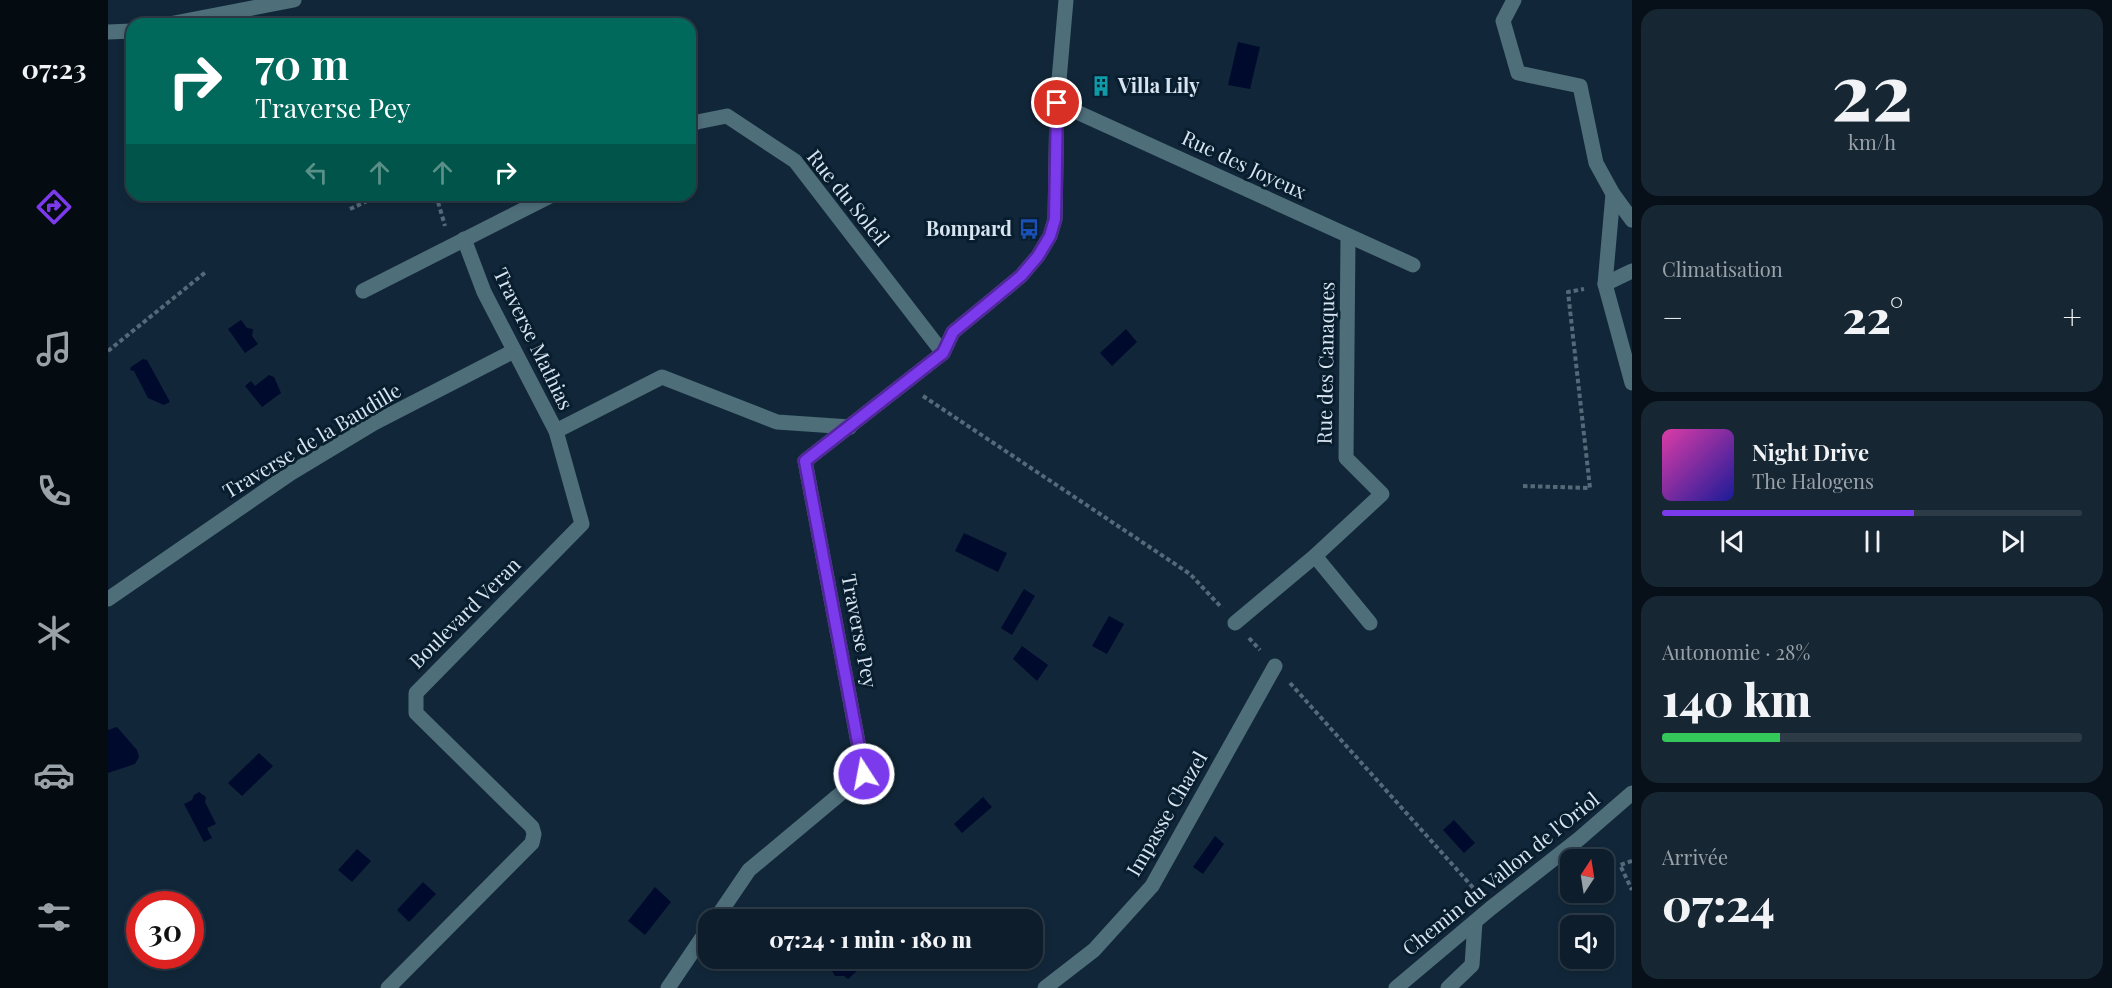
<!DOCTYPE html>
<html lang="fr">
<meta charset="utf-8">
<style>
body{margin:0;font-family:"Playfair Display",serif;background:#162633;color:#f1f3f6;height:100vh;display:flex;flex-direction:column;font-size:22px;white-space:nowrap}
*{box-sizing:border-box;margin:0}
p{font-size:20px;color:#9aa2a9}
.icon{flex:none;width:33px;height:33px;fill:none;stroke:currentColor;stroke-width:2;stroke-linecap:round;stroke-linejoin:round}
.map{position:relative;flex:1;overflow:hidden}
.details{display:flex;flex-direction:column;gap:9px;padding:9px;background:#071018;width:480px}
.details>*{flex:none}
.hud{position:absolute;left:18px;top:18px;width:570px;height:183px;border-radius:18px;box-shadow:0 3px 9px #0003,0 0 0 2px #2d3b47;background:#00695c;color:#fff;overflow:hidden}
.needle{width:39px;rotate:12deg}
.controls{position:absolute;left:1452px;top:849px;display:grid;gap:12px}
.controls a{display:grid;place-items:center;width:54px;height:54px;border-radius:12px;background:#0d1d2b;box-shadow:0 3px 9px #0003,0 0 0 2px #2d3b47;font-size:30px}
.speed{position:absolute;left:18px;top:891px;display:flex;gap:12px;font-size:30px;font-weight:700;text-align:center}
.speed>*{display:grid;place-content:center;width:78px;height:78px;border-radius:50%;background:#0d1d2b;box-shadow:0 3px 9px #0003,0 0 0 2px #2d3b47;line-height:1}
.speed .limit{border:9px solid #d22;background:#fff;color:#111}
.pin{position:absolute;display:grid;place-items:center;width:51px;height:51px;color:#fff;margin:-26px;border:3px solid #fff;border-radius:50%;box-shadow:0 2px 6px #0007}
.me{position:absolute;width:66px;margin:-33px;rotate:349deg;stroke-linejoin:round;filter:drop-shadow(0 0 4px #0008)}
.turn{display:flex;align-items:center;gap:21px;height:126px;padding:0 30px;font-size:27px}
.turn .icon{width:78px;height:78px;stroke-width:2.5}
.turn b{display:block;font-size:42px;line-height:51px}
.lanes{display:flex;align-items:center;height:57px;padding:0 30px;background:#0003;justify-content:center;gap:30px;direction:ltr}
.lanes .off{opacity:.35}
.big{font-size:45px;font-weight:800;line-height:1.1}
.details .widget{flex:1;display:flex;flex-direction:column;justify-content:center;gap:9px;min-width:0;padding:0 21px;border-radius:18px;background:#162633}
.details .dial{align-items:center;gap:0}
.dial b{font-size:78px;line-height:1}
.song{display:flex;align-items:center;gap:18px}
.cover{width:72px;height:72px;border-radius:9px;background:linear-gradient(135deg,hsl(320 70% 55%),hsl(240 70% 35%))}
.played{height:6px;border-radius:3px;background:linear-gradient(90deg,#7c3aed 60%,#2d3b47 60%)}
.keys{display:flex;justify-content:space-around;direction:ltr}
.heat{display:flex;justify-content:space-between;align-items:center;font-size:33px;direction:ltr}
.charge{height:9px;border-radius:4px;background:linear-gradient(90deg,#34c759 28%,#2d3b47 0)}
.trip{position:absolute;left:590px;top:909px;width:345px;height:60px;border-radius:18px;background:#0d1d2b;box-shadow:0 3px 9px #0003,0 0 0 2px #2d3b47;font-weight:800;line-height:60px;text-align:center}
main{display:flex;flex:1;min-height:0}
.menu{display:flex;flex-direction:column;width:108px;justify-content:space-around;align-items:center;background:#050c11;color:#9aa2a9}
.menu .icon{width:42px;height:42px}
.menu .on{color:#7c3aed}
.menu b{font-size:27px;color:#f1f3f6}
.map>svg:first-child{display:block}
.water{fill:#000a2c}
.lines{fill:none;stroke-linecap:round;stroke-linejoin:round}
.path{stroke:#566979;stroke-width:4;stroke-dasharray:4.5 3;stroke-linecap:butt}
.minor{stroke:#4e6e7a;stroke-width:15}
.route-casing{stroke:#51269a;stroke-width:15}
.route{stroke:#7c3aed;stroke-width:10}
.labels{text-anchor:middle;stroke-width:6;stroke-linejoin:round;paint-order:stroke}
.poi-label{font-size:20px;font-weight:bold;fill:#d8e5f1;stroke:#081e2f;text-anchor:start}
.street-label{font-size:20px;fill:#d8e5f1;stroke:#081e2f}
</style>
<main>
<nav class="menu">
<b>07:23</b>
<svg class="icon on" aria-label="directions" viewBox="0 0 24 24"><path d="M12 3l9 9-9 9-9-9zM9 14v-3h6M13 9l2 2-2 2"/></svg>
<svg class="icon" aria-label="music" viewBox="0 0 24 24"><path d="M9 18V5l10-2v13"/><circle cx="6" cy="18" r="3"/><circle cx="16" cy="16" r="3"/></svg>
<svg class="icon" aria-label="phone" viewBox="0 0 24 24"><path d="M5 4h4l2 5-3 2q2 4 5 5l2-3 5 2v4C11 20 4 13 5 4z"/></svg>
<svg class="icon" aria-label="climate" viewBox="0 0 24 24"><path d="M12 3v18M4 7l16 10M4 17L20 7"/></svg>
<svg class="icon" aria-label="car" viewBox="0 0 24 24"><path d="M5 17H2v-5l4-1 3-4h7l3 4 3 1v5h-3M9 17h6M6 11h13"/><circle cx="7" cy="17" r="2"/><circle cx="17" cy="17" r="2"/></svg>
<svg class="icon" aria-label="filters" viewBox="0 0 24 24"><path d="M4 7h16M4 17h16"/><circle cx="9" cy="7" r="2"/><circle cx="15" cy="17" r="2"/></svg>
</nav>
<div class="map">
<svg width="1524" height="988" viewBox="0 0 1524 988">
<rect width="100%" height="100%" fill="#112739"/>
<g class="water">
<path d="M 1130,42 L 1152,47 L 1142,89 L 1120,85 Z"/>
<path d="M 133,320 L 139,328 L 145,329 L 144,336 L 150,344 L 137,353 L 120,329 Z"/>
<path d="M 1018,329 L 1029,342 L 1004,366 L 992,353 Z"/>
<path d="M 35,359 L 39,360 L 62,402 L 56,405 L 40,398 L 26,371 L 22,370 L 23,367 Z"/>
<path d="M 161,375 L 166,377 L 173,393 L 154,407 L 137,386 L 143,381 L 147,386 Z"/>
<path d="M 856,533 L 899,553 L 890,572 L 847,551 Z"/>
<path d="M 916,589 L 927,596 L 904,635 L 893,628 Z"/>
<path d="M 1001,616 L 1016,624 L 999,654 L 984,646 Z"/>
<path d="M 914,646 L 940,665 L 929,681 L 905,659 Z"/>
<path d="M 9,727 L 29,750 L 31,757 L 27,764 L 0,773 L 0,730 Z"/>
<path d="M 151,753 L 165,766 L 134,796 L 120,783 Z"/>
<path d="M 91,792 L 98,797 L 97,802 L 108,824 L 99,828 L 104,838 L 96,842 L 76,804 L 84,800 L 86,795 Z"/>
<path d="M 875,797 L 884,807 L 854,833 L 846,824 Z"/>
<path d="M 1346,820 L 1367,843 L 1356,853 L 1335,830 Z"/>
<path d="M 1107,836 L 1116,844 L 1095,874 L 1085,867 Z"/>
<path d="M 249,849 L 263,861 L 244,882 L 230,870 Z"/>
<path d="M 315,882 L 328,894 L 301,922 L 289,910 Z"/>
<path d="M 547,887 L 563,902 L 537,935 L 520,921 Z"/>
<path d="M 726,959 L 726,958 L 762,959 L 740,979 L 736,976 L 727,976 L 724,971 L 726,963 L 724,961 Z"/>
</g>
<g class="lines">
<g class="path">
<path d="M 328,195 L 337,226"/>
<path d="M 242,209 L 272,195"/>
<path d="M 0,351 L 99,271"/>
<path d="M 815,396 L 1082,574 L 1114,608"/>
<path d="M 1415,486 L 1482,488 L 1460,292 L 1476,289"/>
<path d="M 1141,638 L 1152,650"/>
<path d="M 1182,683 L 1369,892"/>
<path d="M 1524,861 L 1512,865 L 1524,890"/>
</g>
<g class="minor">
<path d="M 1406,0 L 1395,21 L 1410,73 L 1472,86 L 1488,163 L 1505,194 L 1524,220"/>
<path d="M 61,24 L 186,0"/>
<path d="M 0,32 L 24,31"/>
<path d="M 949,103 L 1305,265"/>
<path d="M 582,125 L 589,122 L 619,116 L 687,161 L 835,353"/>
<path d="M 356,239 L 376,292 L 448,431 L 554,377 L 669,422 L 742,427"/>
<path d="M 1524,271 L 1497,284 L 1524,383"/>
<path d="M 1497,284 L 1505,194"/>
<path d="M 255,291 L 444,195"/>
<path d="M 1207,556 L 1262,623"/>
<path d="M 0,599 L 183,473 L 266,423 L 406,351"/>
<path d="M 1127,623 L 1207,556 L 1274,494 L 1238,458 L 1240,237"/>
<path d="M 607,920 L 641,870 L 756,774 L 697,461 L 835,353 L 845,332 L 913,276 L 930,256 L 942,236 L 947,219 L 949,103 L 958,0"/>
<path d="M 280,988 L 424,843 L 426,834 L 424,827 L 308,713 L 308,693 L 474,524 L 448,431"/>
<path d="M 560,988 L 600,929"/>
<path d="M 937,988 L 986,950 L 1044,886 L 1167,666"/>
<path d="M 1288,988 L 1383,908 L 1471,839 L 1524,793"/>
<path d="M 1340,988 L 1364,965 L 1367,922"/>
</g>
</g>
<g class="lines">
<g class="route-casing">
<path id="route" d="M 756,774 L 697,461 L 835,353 L 845,332 L 913,276 L 930,256 L 942,236 L 947,219 L 949,103"/>
</g>
<use href="#route" class="route"/>
</g>
<defs>
<g id="building-bare" transform="scale(1.62)"><path d="M-4-6H4V6H1V3H-1V6H-4ZM-2.5-4.3h1.7v1.8h-1.7ZM.8-4.3h1.7v1.8H.8ZM-2.5-1h1.7V.8h-1.7ZM.8-1h1.7V.8H.8Z" fill="#0f9aa8" stroke="#081e2f" stroke-width="2.5" paint-order="stroke"/></g>
<g id="bus-bare" transform="scale(1.62)"><path d="M-5-6H5V4H4V6H2V4H-2V6H-4V4H-5ZM-3.5-4V0h7V-4ZM-3.5 1.2v1.5H-2V1.2ZM2 1.2v1.5H3.5V1.2Z" fill="#1a4fb4" stroke="#081e2f" stroke-width="2.5" paint-order="stroke"/></g>
</defs>
<g fill-rule="evenodd">
<use href="#building-bare" x="993" y="86"/>
<use href="#bus-bare" x="921" y="229"/>
</g>
<g class="labels">
<g class="poi-label">
<text x="1010" y="93">Villa Lily</text>
<text x="904" y="236" text-anchor="end">Bompard</text>
</g>
<g class="street-label">
<text transform="translate(1136 165) rotate(25)" y="7">Rue des Joyeux</text>
<text transform="translate(740 198) rotate(51)" y="7">Rue du Soleil</text>
<text transform="translate(425 339) rotate(64)" y="7">Traverse Mathias</text>
<text transform="translate(1218 363) rotate(-89)" y="7">Rue des Canaques</text>
<text transform="translate(204 441) rotate(-31)" y="7">Traverse de la Baudille</text>
<text transform="translate(357 613) rotate(-45)" y="7">Boulevard Veran</text>
<text transform="translate(751 631) rotate(79)" y="7">Traverse Pey</text>
<text transform="translate(1059 814) rotate(-60)" y="7">Impasse Chazel</text>
<text transform="translate(1393 874) rotate(-39)" y="7">Chemin du Vallon de l'Oriol</text>
</g>
</g>
</svg>
<div class="controls">
<a><svg class="needle" viewBox="-14 -14 28 28"><path d="M0-13l5 13h-10z" fill="#e53935"/><path d="M0 13l5-13h-10z" fill="#9aa2a9"/></svg></a>
<a><svg class="icon" aria-label="sound" viewBox="0 0 24 24"><path d="M4 9h4l5-4v14l-5-4H4zM17 9q2 3 0 6"/></svg></a>
</div>
<div class="speed"><div class="limit">30</div></div>
<div class="pin" style="left:949px;top:103px;background:#d93025"><svg class="icon" aria-label="arrive" viewBox="0 0 24 24"><path d="M6 21V4h12l-3 4 3 4H6"/></svg></div>
<svg class="me" style="left:756px;top:774px" viewBox="-20 -20 40 40"><circle r="17" fill="#7c3aed" stroke="#fff" stroke-width="3"/><path d="M0-11L8 9 0 5-8 9z" fill="#fff"/></svg>
<div class="trip">07:24 · 1 min · 180 m</div>
<div class="hud">
<div class="turn"><svg class="icon" aria-label="right" viewBox="0 0 24 24"><path d="M7 20v-9h11M14 6l5 5-5 5"/></svg><div><b>70 m</b>Traverse Pey</div></div>
<div class="lanes"><svg class="icon off" aria-label="left" viewBox="0 0 24 24"><path d="M17 20v-9H6M10 6l-5 5 5 5"/></svg><svg class="icon off" aria-label="ahead" viewBox="0 0 24 24"><path d="M12 20V5M6 11l6-6 6 6"/></svg><svg class="icon off" aria-label="ahead" viewBox="0 0 24 24"><path d="M12 20V5M6 11l6-6 6 6"/></svg><svg class="icon" aria-label="right" viewBox="0 0 24 24"><path d="M7 20v-9h11M14 6l5 5-5 5"/></svg></div>
</div>
</div>
<section class="details">
<div class="widget dial"><b>22</b><p>km/h</p></div>
<div class="widget"><p>Climatisation</p>
<div class="heat"><a>−</a><b class="big">22°</b><a>+</a></div>
</div>
<div class="widget">
<div class="song"><i class="cover"></i><div><b>Night Drive</b><p>The Halogens</p></div></div>
<div class="played"></div>
<div class="keys"><svg class="icon" aria-label="previous" viewBox="0 0 24 24"><path d="M18 5L8 12l10 7zM5 5v14"/></svg><svg class="icon" aria-label="pause" viewBox="0 0 24 24"><path d="M8 5v14M16 5v14"/></svg><svg class="icon" aria-label="next" viewBox="0 0 24 24"><path d="M6 5l10 7-10 7zM19 5v14"/></svg></div>
</div>
<div class="widget"><p>Autonomie · 28%</p><b class="big">140 km</b><div class="charge"></div></div>
<div class="widget"><p>Arrivée</p><b class="big">07:24</b></div>
</section>
</main>
